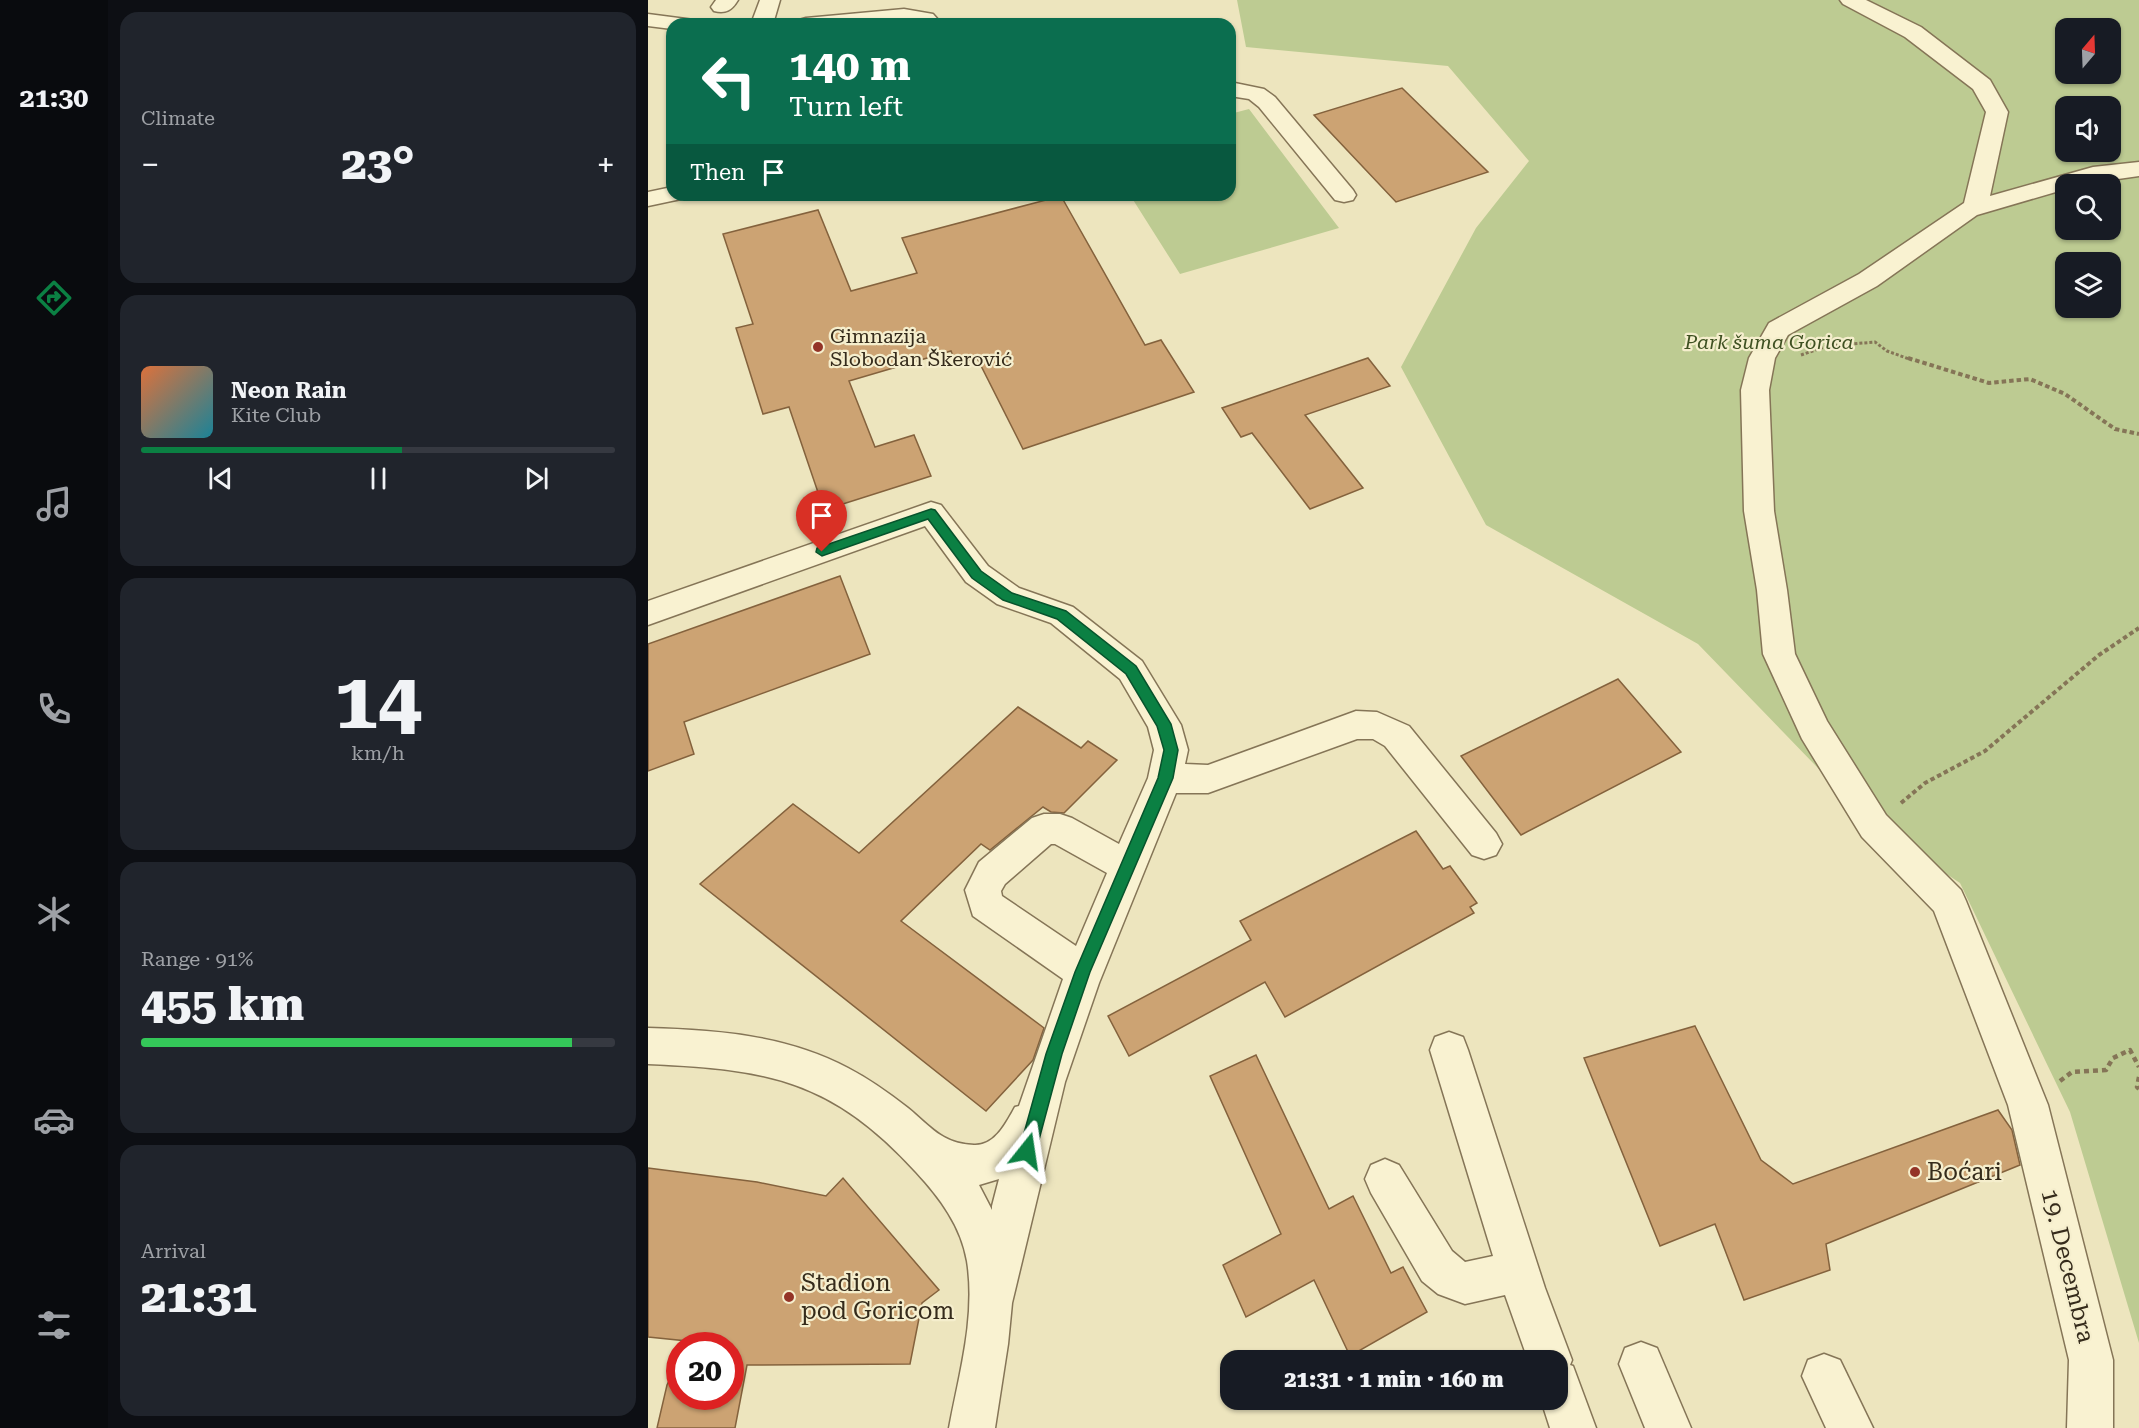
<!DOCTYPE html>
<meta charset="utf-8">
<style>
body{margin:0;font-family:"Roboto Serif",serif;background:#20242c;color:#f1f3f6;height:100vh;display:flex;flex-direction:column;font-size:22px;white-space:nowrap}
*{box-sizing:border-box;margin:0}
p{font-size:20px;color:#9ea1a6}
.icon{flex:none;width:33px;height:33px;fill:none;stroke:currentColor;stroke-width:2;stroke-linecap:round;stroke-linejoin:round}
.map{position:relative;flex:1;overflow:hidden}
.drawer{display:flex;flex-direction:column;gap:12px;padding:12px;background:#0d0f14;width:540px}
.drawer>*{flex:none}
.hud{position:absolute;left:18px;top:18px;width:570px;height:183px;border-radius:18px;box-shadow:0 2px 4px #0004;background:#0b6e4f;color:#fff;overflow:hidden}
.needle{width:39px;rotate:19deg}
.tools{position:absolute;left:1407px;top:18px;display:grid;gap:12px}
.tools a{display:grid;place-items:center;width:66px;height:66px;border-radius:12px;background:#171b24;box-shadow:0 2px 4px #0004;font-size:30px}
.speed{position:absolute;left:18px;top:1332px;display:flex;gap:12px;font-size:30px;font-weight:700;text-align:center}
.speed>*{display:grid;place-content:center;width:78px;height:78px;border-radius:50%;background:#171b24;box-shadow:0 2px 4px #0004;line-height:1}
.speed .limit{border:9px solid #d22;background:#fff;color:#111}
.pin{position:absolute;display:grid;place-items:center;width:51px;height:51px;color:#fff;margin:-62px -26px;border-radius:50% 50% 50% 0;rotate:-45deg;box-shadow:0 0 6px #0007}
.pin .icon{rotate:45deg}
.me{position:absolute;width:66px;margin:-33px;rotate:15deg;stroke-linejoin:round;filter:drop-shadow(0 0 4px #0008)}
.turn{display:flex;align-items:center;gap:21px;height:126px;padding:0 24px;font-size:27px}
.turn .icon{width:78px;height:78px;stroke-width:2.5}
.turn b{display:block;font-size:42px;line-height:51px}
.then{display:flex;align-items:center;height:57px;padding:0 24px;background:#0003;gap:12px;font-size:22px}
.big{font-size:45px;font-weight:800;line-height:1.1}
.drawer .tile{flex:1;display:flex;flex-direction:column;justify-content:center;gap:9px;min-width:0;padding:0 21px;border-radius:18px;background:#20242c}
.drawer .dial{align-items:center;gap:0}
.dial b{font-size:78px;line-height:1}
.song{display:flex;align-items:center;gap:18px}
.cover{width:72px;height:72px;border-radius:9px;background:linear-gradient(135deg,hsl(20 70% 55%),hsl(190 70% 35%))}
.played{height:6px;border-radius:3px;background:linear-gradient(90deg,#0b8043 55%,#363941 55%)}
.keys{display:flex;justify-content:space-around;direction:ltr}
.heat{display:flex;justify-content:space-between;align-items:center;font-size:33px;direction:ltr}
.charge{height:9px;border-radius:4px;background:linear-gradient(90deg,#34c759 91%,#363941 0)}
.trip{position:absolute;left:572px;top:1350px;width:348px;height:60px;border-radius:18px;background:#171b24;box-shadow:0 2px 4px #0004;font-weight:800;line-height:60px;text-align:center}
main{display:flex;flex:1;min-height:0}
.menu{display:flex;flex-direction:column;width:108px;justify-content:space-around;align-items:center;background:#090b0e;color:#9ea1a6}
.menu .icon{width:42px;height:42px}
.menu .selected{color:#0b8043}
.menu b{font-size:27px;color:#f1f3f6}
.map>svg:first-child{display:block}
.green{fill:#bdcb92;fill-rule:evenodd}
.building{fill:#cca373;stroke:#84623d;stroke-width:1.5}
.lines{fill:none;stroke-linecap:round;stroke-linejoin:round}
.minor-casing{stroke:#857557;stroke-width:3}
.path-far2{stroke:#857557;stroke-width:3;stroke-dasharray:3 2;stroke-linecap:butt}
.path-far1{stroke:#857557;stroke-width:4;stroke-dasharray:4.5 3;stroke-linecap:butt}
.path{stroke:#857557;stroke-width:4.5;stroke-dasharray:5 4;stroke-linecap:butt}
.minor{fill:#f9f2d1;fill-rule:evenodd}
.route{fill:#0b8043;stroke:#07532c;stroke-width:1.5}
.poi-dot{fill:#943427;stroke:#f5eecd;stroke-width:2}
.labels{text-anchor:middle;stroke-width:4.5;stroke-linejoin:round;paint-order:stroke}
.poi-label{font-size:20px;fill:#352b1b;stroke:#f5eecd;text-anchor:start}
.park-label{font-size:20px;font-style:italic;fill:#3f5122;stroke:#f5eecd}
.near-poi-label{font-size:24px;fill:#352b1b;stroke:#f5eecd;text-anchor:start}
.near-street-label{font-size:24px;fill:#352b1b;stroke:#f5eecd}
</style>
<main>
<nav class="menu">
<b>21:30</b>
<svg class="icon selected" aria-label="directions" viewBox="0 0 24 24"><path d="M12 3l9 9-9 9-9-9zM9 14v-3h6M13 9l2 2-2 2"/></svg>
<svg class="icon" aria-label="music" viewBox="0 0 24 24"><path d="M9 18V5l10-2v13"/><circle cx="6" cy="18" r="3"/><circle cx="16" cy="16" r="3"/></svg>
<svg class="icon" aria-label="phone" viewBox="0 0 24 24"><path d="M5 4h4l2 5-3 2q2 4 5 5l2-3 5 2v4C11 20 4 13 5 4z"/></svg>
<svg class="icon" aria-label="climate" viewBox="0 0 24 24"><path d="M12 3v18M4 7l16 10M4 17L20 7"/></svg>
<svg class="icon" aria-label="car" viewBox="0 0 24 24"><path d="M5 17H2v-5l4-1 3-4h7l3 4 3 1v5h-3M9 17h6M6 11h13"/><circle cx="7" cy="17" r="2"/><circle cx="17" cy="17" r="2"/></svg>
<svg class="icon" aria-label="filters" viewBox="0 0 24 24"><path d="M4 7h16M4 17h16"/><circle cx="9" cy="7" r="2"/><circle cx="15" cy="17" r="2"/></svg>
</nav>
<section class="drawer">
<div class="tile"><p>Climate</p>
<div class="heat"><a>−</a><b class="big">23°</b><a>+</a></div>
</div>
<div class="tile">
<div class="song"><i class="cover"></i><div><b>Neon Rain</b><p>Kite Club</p></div></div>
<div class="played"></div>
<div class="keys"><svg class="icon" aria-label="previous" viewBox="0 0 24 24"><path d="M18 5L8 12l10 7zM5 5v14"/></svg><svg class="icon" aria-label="pause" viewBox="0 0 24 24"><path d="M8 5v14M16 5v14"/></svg><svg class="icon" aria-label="next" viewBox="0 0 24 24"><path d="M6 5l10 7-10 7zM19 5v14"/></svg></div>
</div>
<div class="tile dial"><b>14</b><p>km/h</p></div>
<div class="tile"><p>Range · 91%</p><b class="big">455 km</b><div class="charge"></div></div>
<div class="tile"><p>Arrival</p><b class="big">21:31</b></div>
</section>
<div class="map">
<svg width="1491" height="1428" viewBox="0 0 1491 1428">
<rect width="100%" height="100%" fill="#ede5be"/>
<g class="green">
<path d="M 589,0 L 1491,0 L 1491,1343 L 1422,1112 L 1312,883 L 1226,826 L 1050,644 L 838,525 L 753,367 L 828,228 L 881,161 L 800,66 L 598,47 ZM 1418,28 L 1462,28 L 1462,74 L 1418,74 ZM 1418,106 L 1462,106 L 1462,152 L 1418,152 ZM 1418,184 L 1462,184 L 1462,230 L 1418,230 ZM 1418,262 L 1462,262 L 1462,308 L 1418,308 Z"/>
<path d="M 601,109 L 691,228 L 532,274 L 482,195 L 582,195 L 582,114 Z"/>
</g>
<g class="building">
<path d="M 754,88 L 840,172 L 748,202 L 666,115 Z"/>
<path d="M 413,196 L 497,345 L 513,340 L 546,392 L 375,449 L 329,358 L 308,364 L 303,351 L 201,381 L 227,447 L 266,435 L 283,476 L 176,510 L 141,407 L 115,414 L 88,328 L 105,324 L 75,234 L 170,210 L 203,291 L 269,273 L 254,238 Z"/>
<path d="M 720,358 L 742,386 L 657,415 L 715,488 L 662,509 L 604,433 L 593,437 L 574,408 Z"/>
<path d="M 192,576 L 222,654 L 36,722 L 46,754 L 0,771 L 0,644 Z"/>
<path d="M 970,679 L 1033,752 L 873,835 L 813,756 Z"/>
<path d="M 370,707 L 433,748 L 440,741 L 469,760 L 416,813 L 403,812 L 395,807 L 342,850 L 333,844 L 253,921 L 396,1028 L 385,1060 L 338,1111 L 52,884 L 145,804 L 211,853 Z"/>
<path d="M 768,831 L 795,869 L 802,866 L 829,903 L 822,907 L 826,913 L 637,1017 L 617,982 L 481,1056 L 460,1016 L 603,940 L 592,921 Z"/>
<path d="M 1047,1026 L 1113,1160 L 1145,1184 L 1350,1110 L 1364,1130 L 1372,1165 L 1178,1244 L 1182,1270 L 1096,1300 L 1067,1224 L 1012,1246 L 936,1058 Z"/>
<path d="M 608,1055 L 681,1209 L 705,1196 L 743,1273 L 755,1267 L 779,1312 L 702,1356 L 666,1280 L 598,1317 L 575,1265 L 633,1234 L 562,1076 Z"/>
<path d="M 0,1168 L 109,1182 L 178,1196 L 195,1178 L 291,1290 L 274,1303 L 262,1364 L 99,1365 L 87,1428 L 9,1428 L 19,1385 L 32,1357 L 32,1396 L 82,1396 L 82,1346 L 37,1346 L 39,1341 L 0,1337 Z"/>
</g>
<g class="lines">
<g class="minor-casing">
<g id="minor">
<path d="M 68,0 L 90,0 C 84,10 78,14 66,11 L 63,7 Z"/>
<path d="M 112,0 L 132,0 L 125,24 L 103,24 Z"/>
<path d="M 1192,0 L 1218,0 L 1273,27 L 1342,80 L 1360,112 L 1342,196 L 1445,167 L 1491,162 L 1491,176 L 1435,184 L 1418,184 L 1418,189 L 1329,215 L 1229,286 L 1140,335 L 1127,358 L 1121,390 L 1126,511 L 1139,590 L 1147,654 L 1179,721 L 1238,815 L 1313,890 L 1318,901 L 1400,1105 L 1465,1360 L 1465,1428 L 1419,1428 L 1421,1360 L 1360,1105 L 1286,911 L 1214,837 L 1154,739 L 1115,654 L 1109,590 L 1096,511 L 1093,390 L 1101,358 L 1121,323 L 1211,274 L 1316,203 L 1338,112 L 1325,89 L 1257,37 L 1195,4 Z"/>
<path d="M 256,9 L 285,14 L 294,24 L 256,21 L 227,24 L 147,24 L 151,20 L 158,18 Z"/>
<path d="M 0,14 L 46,20 L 50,24 L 24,24 L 24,29 L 0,26 Z"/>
<path d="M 582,82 L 616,89 L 627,97 L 705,190 L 708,195 L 705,200 L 696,202 L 687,200 L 611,107 L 601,99 L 582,96 Z"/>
<path d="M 24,187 L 24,195 L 35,195 L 33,199 L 0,206 L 0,192 Z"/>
<path d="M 283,502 L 293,505 L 340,566 L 371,588 L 425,607 L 494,661 L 533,725 L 540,750 L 537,764 L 560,765 L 708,711 L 729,712 L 761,726 L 848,833 L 854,844 L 848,855 L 836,859 L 824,855 L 737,746 L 725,739 L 709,739 L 560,793 L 528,793 L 451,983 L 417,1082 L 364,1303 L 360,1344 L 347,1428 L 301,1428 C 311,1374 328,1317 319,1261 C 313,1226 292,1198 268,1172 C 184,1080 120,1069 0,1064 L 0,1028 C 69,1030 138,1035 200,1068 C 221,1079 241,1093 260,1108 C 282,1126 294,1144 326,1145 C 347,1146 358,1123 367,1107 L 371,1106 L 415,979 L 325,916 L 317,890 L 331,862 L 384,818 L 396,814 L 412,814 L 424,818 L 471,844 L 500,778 L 506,750 L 500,727 L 472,679 L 403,623 L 349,604 L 318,582 L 277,526 L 0,625 L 0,601 ZM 403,844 L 407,844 L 459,873 L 428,946 L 354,896 L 353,891 L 357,884 ZM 351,1179 L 344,1206 L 344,1210 L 331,1185 Z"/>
<path d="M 801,1032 L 815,1037 L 820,1050 L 897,1288 L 924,1360 L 922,1365 L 925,1366 L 948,1428 L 902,1428 L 893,1400 L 909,1400 L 909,1360 L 880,1360 L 857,1295 L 817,1304 L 790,1294 L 774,1281 L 723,1193 L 717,1179 L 723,1165 L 737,1159 L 751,1165 L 804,1251 L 817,1262 L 845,1256 L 782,1050 L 787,1037 Z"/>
<path d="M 993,1342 L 1009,1348 L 1043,1428 L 997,1428 L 971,1364 L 977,1348 Z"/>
<path d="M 1176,1354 L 1192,1360 L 1225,1428 L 1178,1428 L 1154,1376 L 1160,1360 Z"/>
</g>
</g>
<path class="path-far2" d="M 1153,355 L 1179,346 L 1227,342 L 1239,351 L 1264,360"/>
<g class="path-far1">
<path d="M 1260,358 L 1341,383 L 1382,379 L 1417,394 L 1467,429 L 1491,434"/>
<path d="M 1253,803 L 1277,783 L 1337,751 L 1451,655 L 1491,628"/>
</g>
<g class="path">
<path d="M 1491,1077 L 1489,1087 L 1491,1089"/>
<path d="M 1412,1081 L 1424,1072 L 1458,1070 L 1465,1058 L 1482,1050 L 1491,1067"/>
</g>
<use href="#minor" class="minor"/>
</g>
<path class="route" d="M 283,509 L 287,510 L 333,571 L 364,593 L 418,611 L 488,666 L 523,724 L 530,750 L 525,778 L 442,972 L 414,1054 L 388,1151 L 385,1157 L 379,1159 L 373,1157 L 371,1151 L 398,1054 L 427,972 L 510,778 L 516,750 L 509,726 L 478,674 L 409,619 L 355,600 L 324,578 L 280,519 L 174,556 L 168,552 L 169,548 Z"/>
<g class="poi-dot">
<circle cx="170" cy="347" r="6"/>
<circle cx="1267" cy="1172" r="6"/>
<circle cx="141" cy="1297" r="6"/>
</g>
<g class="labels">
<g class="poi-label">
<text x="182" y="343">Gimnazija<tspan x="182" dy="23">Slobodan Škerović</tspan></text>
</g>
<g class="park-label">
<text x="1121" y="349">Park šuma Gorica</text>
</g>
<g class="near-poi-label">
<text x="1279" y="1180">Boćari</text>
<text x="153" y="1291">Stadion<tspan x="153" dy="28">pod Goricom</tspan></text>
</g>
<g class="near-street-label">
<text transform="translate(1420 1266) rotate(76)" y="8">19. Decembra</text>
</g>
</g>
</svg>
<div class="tools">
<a><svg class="needle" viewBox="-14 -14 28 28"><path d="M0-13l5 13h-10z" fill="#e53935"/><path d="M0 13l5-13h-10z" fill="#9ea1a6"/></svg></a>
<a><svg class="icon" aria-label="sound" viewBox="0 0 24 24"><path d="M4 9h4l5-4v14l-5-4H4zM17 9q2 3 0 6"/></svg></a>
<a><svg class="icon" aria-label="search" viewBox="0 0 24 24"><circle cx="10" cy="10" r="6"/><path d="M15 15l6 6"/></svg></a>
<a><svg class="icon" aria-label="layers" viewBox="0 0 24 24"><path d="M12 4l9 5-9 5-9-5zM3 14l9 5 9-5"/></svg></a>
</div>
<div class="speed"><div class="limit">20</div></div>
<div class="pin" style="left:174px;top:552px;background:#d93025"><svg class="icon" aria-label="arrive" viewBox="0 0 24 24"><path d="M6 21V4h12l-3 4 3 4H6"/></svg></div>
<svg class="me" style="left:379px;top:1151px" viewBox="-20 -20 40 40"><path d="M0-17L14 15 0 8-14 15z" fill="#0b8043" stroke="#fff" stroke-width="4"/></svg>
<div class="trip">21:31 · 1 min · 160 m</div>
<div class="hud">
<div class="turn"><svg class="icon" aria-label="left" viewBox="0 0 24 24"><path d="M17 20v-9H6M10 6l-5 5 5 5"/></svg><div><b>140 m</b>Turn left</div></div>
<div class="then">Then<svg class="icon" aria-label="arrive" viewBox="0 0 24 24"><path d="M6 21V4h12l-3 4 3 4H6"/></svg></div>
</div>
</div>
</main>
